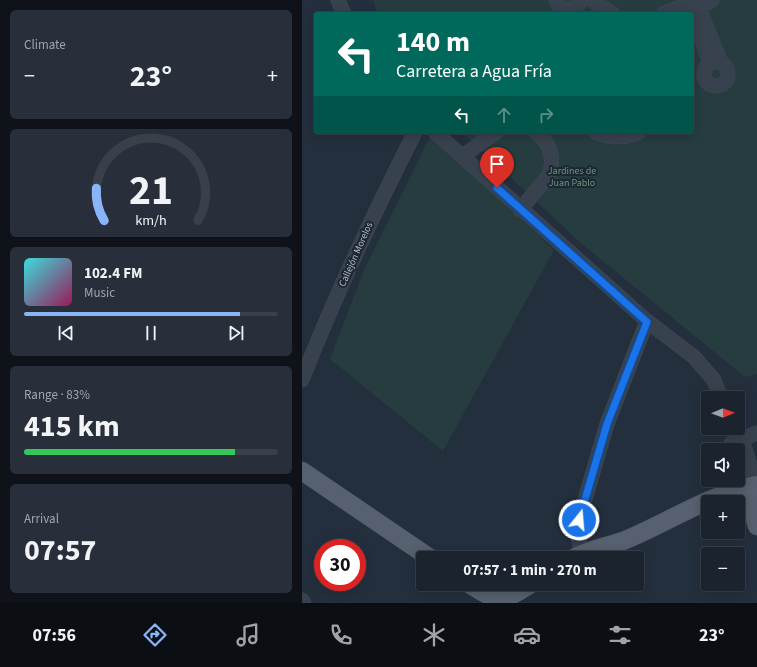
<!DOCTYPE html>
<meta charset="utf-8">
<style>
body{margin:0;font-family:"Source Sans 3",sans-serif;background:#282f3a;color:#f1f3f6;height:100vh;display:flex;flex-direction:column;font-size:15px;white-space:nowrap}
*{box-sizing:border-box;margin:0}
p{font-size:13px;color:#a0a4aa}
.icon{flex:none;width:22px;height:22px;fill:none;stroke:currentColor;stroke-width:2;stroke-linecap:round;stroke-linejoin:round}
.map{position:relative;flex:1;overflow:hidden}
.sheet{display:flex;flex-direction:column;gap:10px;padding:10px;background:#0f1319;width:302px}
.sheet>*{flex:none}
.top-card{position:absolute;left:12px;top:12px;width:380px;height:122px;border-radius:4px;box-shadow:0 2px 10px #0003,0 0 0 1px #39404a;background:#00695c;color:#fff;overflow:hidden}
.needle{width:26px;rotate:89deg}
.tools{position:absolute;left:399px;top:391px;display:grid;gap:8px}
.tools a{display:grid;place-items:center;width:44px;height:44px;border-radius:4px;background:#1b232e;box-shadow:0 2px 10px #0003,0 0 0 1px #39404a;font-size:20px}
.speed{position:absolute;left:12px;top:539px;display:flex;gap:8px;font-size:20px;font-weight:700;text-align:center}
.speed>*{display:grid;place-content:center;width:52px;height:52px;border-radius:50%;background:#1b232e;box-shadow:0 2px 10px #0003,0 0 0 1px #39404a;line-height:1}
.speed .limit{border:6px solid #d22;background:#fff;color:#111}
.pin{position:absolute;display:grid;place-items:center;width:34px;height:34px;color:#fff;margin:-41px -17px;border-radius:50% 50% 50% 0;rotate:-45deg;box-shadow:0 0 4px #0007}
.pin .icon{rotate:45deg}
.me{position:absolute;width:44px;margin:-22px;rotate:17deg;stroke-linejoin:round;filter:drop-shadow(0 0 3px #0008)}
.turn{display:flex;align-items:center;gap:14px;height:84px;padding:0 16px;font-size:18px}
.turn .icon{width:52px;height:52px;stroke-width:2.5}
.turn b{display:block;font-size:28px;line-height:34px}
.lanes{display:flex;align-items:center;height:38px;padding:0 16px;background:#0003;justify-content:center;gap:20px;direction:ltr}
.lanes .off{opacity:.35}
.big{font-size:30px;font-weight:700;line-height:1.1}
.sheet .tile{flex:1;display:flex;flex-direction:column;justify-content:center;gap:6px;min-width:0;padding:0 14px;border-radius:6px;background:#282f3a}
.sheet .dial{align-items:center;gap:0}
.dial svg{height:104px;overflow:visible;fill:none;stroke:#39404a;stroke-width:7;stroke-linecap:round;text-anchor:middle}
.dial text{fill:#f1f3f6;stroke:none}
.song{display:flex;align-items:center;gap:12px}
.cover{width:48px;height:48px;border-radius:6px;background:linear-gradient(135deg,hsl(180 70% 55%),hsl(330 70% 35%))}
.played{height:4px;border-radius:2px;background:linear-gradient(90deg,#8ab4f8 85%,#39404a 85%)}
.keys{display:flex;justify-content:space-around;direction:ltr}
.heat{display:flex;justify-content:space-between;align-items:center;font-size:22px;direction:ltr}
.charge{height:6px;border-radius:3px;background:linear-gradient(90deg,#34c759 83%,#39404a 0)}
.trip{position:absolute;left:114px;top:551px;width:228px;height:40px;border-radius:4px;background:#1b232e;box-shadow:0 2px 10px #0003,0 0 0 1px #39404a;font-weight:700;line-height:40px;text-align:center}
.menu{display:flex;height:64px;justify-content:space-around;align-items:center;background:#0b0e12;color:#a0a4aa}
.menu .icon{width:28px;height:28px}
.menu .on{color:#8ab4f8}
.menu b{font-size:18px;color:#f1f3f6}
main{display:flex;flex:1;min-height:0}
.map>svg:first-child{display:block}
.green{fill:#263c3f}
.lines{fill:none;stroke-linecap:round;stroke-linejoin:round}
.minor-casing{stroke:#414a57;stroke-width:15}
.major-casing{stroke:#414a57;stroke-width:19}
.minor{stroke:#38414e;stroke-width:14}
.major{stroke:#56606e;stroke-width:18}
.route-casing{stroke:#114b97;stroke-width:10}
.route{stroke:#1a73e8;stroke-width:7}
.labels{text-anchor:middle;stroke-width:4;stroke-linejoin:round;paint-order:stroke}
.park-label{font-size:10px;fill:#6b9a76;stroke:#1d2633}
.street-label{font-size:10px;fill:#b4bcc9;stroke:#1d2633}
</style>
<main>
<section class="sheet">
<div class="tile"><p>Climate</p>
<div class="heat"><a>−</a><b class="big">23°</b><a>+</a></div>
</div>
<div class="tile dial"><svg viewBox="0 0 100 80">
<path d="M14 69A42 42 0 1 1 86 69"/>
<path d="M14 69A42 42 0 0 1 8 44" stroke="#8ab4f8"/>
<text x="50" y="56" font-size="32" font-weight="700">21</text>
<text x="50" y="72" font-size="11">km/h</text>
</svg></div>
<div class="tile">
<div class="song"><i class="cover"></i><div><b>102.4 FM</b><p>Music</p></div></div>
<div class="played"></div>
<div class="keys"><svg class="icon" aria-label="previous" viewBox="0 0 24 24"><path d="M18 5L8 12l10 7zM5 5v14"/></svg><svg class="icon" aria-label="pause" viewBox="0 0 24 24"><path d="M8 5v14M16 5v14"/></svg><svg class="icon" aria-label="next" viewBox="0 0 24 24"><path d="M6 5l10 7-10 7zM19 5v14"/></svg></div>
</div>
<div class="tile"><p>Range · 83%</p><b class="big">415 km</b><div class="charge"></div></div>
<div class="tile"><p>Arrival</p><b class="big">07:57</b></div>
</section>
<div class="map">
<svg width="455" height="603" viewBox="0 0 455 603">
<rect width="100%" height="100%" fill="#242f3e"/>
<g class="green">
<path d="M 71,0 L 259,0 L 254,14 L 76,14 Z"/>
<path d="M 261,0 L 455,0 L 455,374 L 443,377 L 280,244 L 160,132 L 390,132 L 390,14 L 256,14 Z"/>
<path d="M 129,135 L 252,250 L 141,451 L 28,359 L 62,270 Z"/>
</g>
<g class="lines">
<g class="minor-casing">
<g id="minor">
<path d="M 36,0 L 42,14"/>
<path d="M 254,0 C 259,13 274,11 279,0"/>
<path d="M 289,0 L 311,14"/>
<path d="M 394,1 L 419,63"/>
<path d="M 389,11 L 410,0"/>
<path d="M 361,14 L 395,0"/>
<path d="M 392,19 L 408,63"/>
<circle cx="414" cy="74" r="12"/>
<path d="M 133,132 L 345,321 L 392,357 L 412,380 L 419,398"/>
<path d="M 294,132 C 306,139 325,138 337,132"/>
<path d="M 161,156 L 194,132"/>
<path d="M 218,210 L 247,175 C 253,158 248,143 234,132"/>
<path d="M 0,380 C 33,295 72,213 113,132"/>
<path d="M 433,428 L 440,439 L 454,485"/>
<path d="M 429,443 L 455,433"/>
<path d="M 436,465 L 443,487"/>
<path d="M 280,553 L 276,536 L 277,520 L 305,424 L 345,321"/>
<path d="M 0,600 L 2,603"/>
</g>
</g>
<g class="major-casing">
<g id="major">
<path d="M 0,471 L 128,558"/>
<path d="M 443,487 L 455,526"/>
<path d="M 272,558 C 287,549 305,547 321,541 C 365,523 406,495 454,485 L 455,489"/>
<path d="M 167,584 C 198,603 198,603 229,584"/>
</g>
</g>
<use href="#minor" class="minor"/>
<use href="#major" class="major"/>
</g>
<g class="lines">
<g class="route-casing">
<path id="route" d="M 195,188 L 345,322 L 305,424 L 277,520"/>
</g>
<use href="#route" class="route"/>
</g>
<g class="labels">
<g class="park-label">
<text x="270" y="174">Jardines de<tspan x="270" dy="12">Juan Pablo</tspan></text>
</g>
<g class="street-label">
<text transform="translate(53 254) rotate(-66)" y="4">Callejón Morelos</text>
</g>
</g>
</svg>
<div class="tools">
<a><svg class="needle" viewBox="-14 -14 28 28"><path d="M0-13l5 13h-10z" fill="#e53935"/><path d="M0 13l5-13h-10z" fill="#a0a4aa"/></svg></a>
<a><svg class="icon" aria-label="sound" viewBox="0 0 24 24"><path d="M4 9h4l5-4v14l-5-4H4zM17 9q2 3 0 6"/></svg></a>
<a>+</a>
<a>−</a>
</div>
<div class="speed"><div class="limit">30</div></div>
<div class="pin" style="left:195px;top:188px;background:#d93025"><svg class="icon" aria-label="arrive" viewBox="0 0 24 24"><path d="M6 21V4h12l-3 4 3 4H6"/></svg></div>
<svg class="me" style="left:277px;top:520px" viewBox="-20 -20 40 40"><circle r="17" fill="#1a73e8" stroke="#fff" stroke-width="3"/><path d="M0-11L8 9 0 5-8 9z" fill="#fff"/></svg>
<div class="trip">07:57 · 1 min · 270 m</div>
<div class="top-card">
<div class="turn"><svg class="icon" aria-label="left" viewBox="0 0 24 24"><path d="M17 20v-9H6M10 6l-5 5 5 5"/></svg><div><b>140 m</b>Carretera a Agua Fría</div></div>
<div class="lanes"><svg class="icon" aria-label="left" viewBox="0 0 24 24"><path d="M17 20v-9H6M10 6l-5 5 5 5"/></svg><svg class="icon off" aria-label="ahead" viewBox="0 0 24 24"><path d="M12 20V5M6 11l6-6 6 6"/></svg><svg class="icon off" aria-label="right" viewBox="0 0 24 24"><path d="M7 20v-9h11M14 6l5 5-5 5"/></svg></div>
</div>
</div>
</main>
<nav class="menu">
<b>07:56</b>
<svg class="icon on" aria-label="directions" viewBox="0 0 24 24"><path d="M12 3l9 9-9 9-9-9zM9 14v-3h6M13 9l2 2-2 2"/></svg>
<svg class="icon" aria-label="music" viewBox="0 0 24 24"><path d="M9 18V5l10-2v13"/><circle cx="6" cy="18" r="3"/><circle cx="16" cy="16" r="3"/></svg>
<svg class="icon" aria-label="phone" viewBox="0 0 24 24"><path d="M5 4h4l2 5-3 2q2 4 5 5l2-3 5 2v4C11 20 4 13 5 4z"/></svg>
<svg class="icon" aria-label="climate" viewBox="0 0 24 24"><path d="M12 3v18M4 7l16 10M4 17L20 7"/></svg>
<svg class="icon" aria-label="car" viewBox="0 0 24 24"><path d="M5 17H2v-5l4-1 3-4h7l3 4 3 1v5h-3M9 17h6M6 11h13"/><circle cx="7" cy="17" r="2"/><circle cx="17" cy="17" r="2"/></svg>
<svg class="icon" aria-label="filters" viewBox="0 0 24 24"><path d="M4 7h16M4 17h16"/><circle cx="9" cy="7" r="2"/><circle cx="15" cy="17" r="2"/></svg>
<b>23°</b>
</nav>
